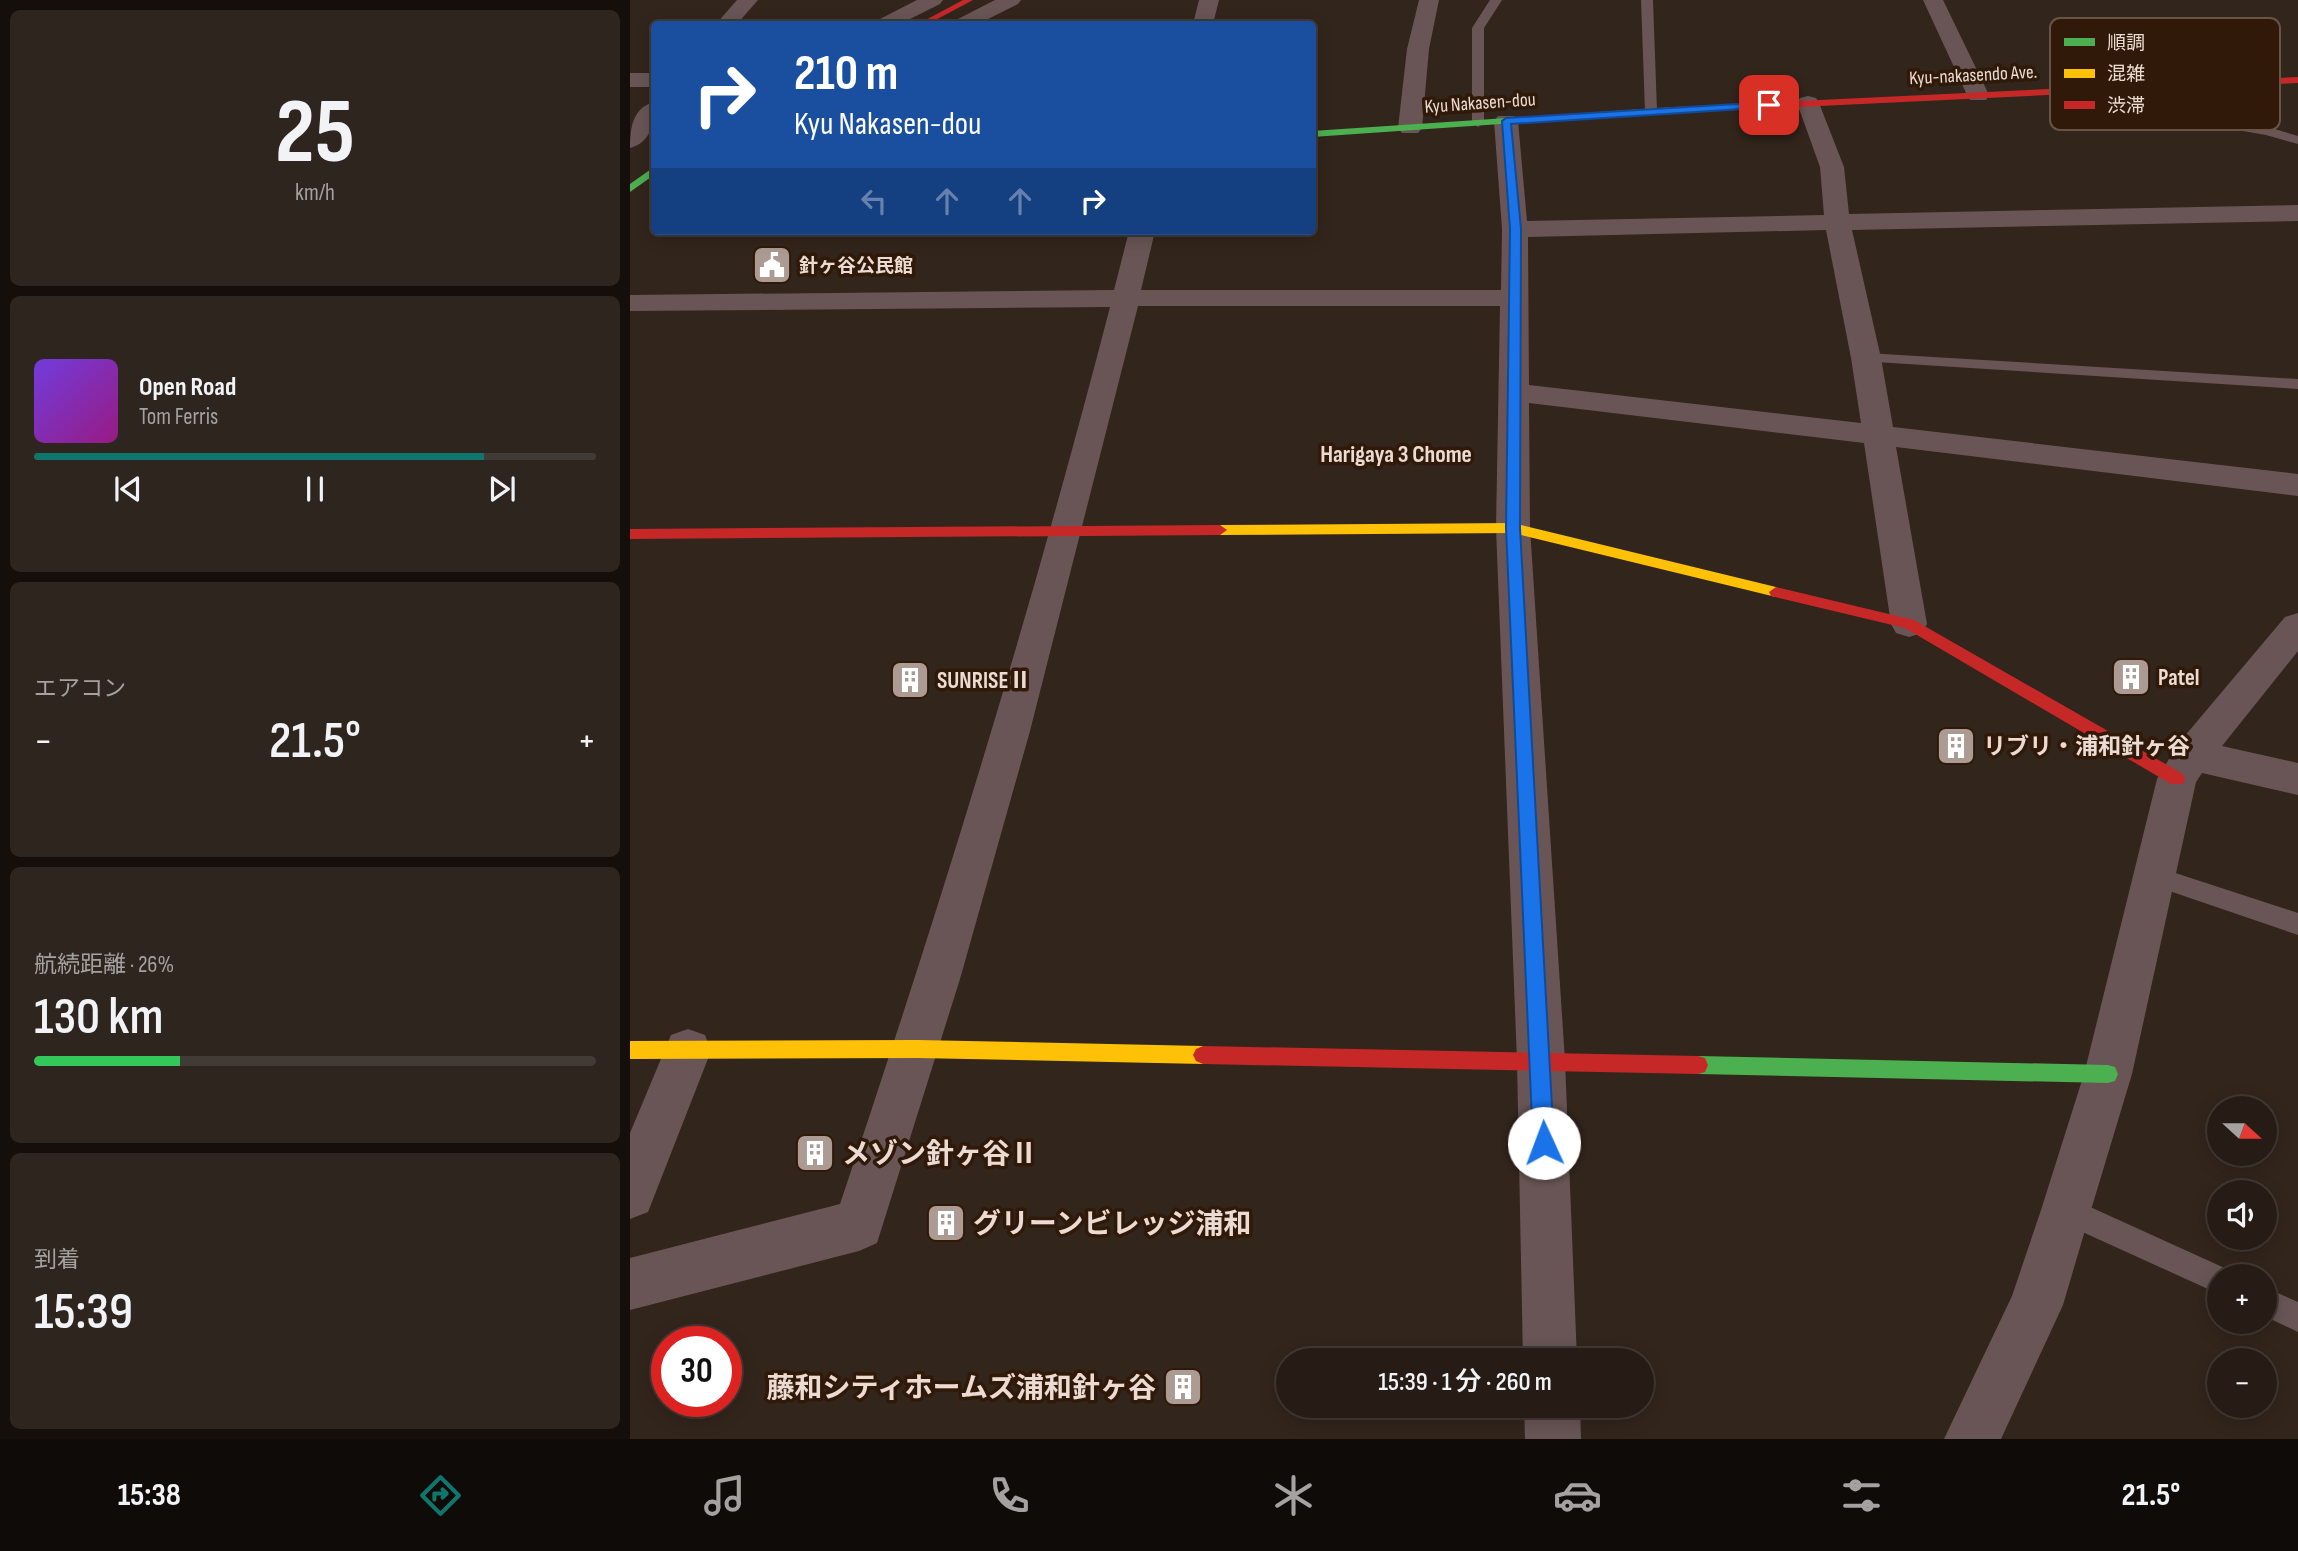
<!DOCTYPE html>
<html lang="ja">
<meta charset="utf-8">
<style>
body{margin:0;font-family:"Sofia Sans Condensed","Noto Sans JP",sans-serif;background:#2e251e;color:#f1f3f6;height:100vh;display:flex;flex-direction:column;font-size:26px;white-space:nowrap}
*{box-sizing:border-box;margin:0}
p{font-size:23px;color:#a4a1a0}
.icon{flex:none;width:38px;height:38px;fill:none;stroke:currentColor;stroke-width:2;stroke-linecap:round;stroke-linejoin:round}
.map{position:relative;flex:1;overflow:hidden}
.panel{display:flex;flex-direction:column;gap:10px;padding:10px;background:#150f0c;width:630px}
.panel>*{flex:none}
.top-card{position:absolute;left:21px;top:21px;width:665px;height:214px;border-radius:7px;box-shadow:0 4px 18px #0003,0 0 0 2px #423a34;background:#1a4fa0;color:#fff;overflow:hidden}
.needle{width:46px;rotate:111deg}
.controls{position:absolute;left:1577px;top:1096px;display:grid;gap:14px}
.controls a{display:grid;place-items:center;width:70px;height:70px;border-radius:50%;background:#261c15;box-shadow:0 4px 18px #0003,0 0 0 2px #423a34;font-size:35px}
.speed{position:absolute;left:21px;top:1326px;display:flex;gap:14px;font-size:35px;font-weight:700;text-align:center}
.speed>*{display:grid;place-content:center;width:91px;height:91px;border-radius:50%;background:#261c15;box-shadow:0 4px 18px #0003,0 0 0 2px #423a34;line-height:1}
.speed .limit{border:10px solid #d22;background:#fff;color:#111}
.pin{position:absolute;display:grid;place-items:center;width:60px;height:60px;color:#fff;margin:-30px;border-radius:14px;box-shadow:0 4px 10px #0006}
.me{position:absolute;width:77px;margin:-38px;rotate:358deg;stroke-linejoin:round;filter:drop-shadow(0 0 5px #0008)}
.turn{display:flex;align-items:center;gap:24px;height:147px;padding:0 28px;font-size:32px}
.turn .icon{width:91px;height:91px;stroke-width:2.5}
.turn b{display:block;font-size:49px;line-height:60px}
.lanes{display:flex;align-items:center;height:66px;padding:0 28px;background:#0003;justify-content:center;gap:35px;direction:ltr}
.lanes .off{opacity:.35}
.big{font-size:52px;font-weight:600;line-height:1.1}
.panel .tile{flex:1;display:flex;flex-direction:column;justify-content:center;gap:10px;min-width:0;padding:0 24px;border-radius:10px;background:#2e251e}
.panel .dial{align-items:center;gap:0}
.dial b{font-size:91px;line-height:1}
.song{display:flex;align-items:center;gap:21px}
.cover{width:84px;height:84px;border-radius:10px;background:linear-gradient(135deg,hsl(260 70% 55%),hsl(310 70% 35%))}
.played{height:7px;border-radius:4px;background:linear-gradient(90deg,#0f766e 80%,#423a34 80%)}
.keys{display:flex;justify-content:space-around;direction:ltr}
.heat{display:flex;justify-content:space-between;align-items:center;font-size:38px;direction:ltr}
.charge{height:10px;border-radius:5px;background:linear-gradient(90deg,#34c759 26%,#423a34 0)}
.trip{position:absolute;left:646px;top:1348px;width:378px;height:70px;border-radius:35px;background:#261c15;box-shadow:0 4px 18px #0003,0 0 0 2px #423a34;font-weight:600;line-height:70px;text-align:center}
.tab-bar{display:flex;height:112px;justify-content:space-around;align-items:center;background:#0f0b08;color:#a4a1a0}
.tab-bar .icon{width:49px;height:49px}
.tab-bar .current{color:#0f766e}
.tab-bar b{font-size:32px;color:#f1f3f6}
main{display:flex;flex:1;min-height:0}
.map>svg:first-child{display:block}
.lines{fill:none;stroke-linecap:round;stroke-linejoin:round}
.lane{fill:#695555;fill-rule:evenodd}
.street{fill:#695555;fill-rule:evenodd}
.fast{fill:#4caf50;fill-rule:evenodd}
.slow{fill:#ffc107;fill-rule:evenodd}
.jam{fill:#c62828;fill-rule:evenodd}
.route{fill:#1a73e8;stroke:#114b97;stroke-width:2}
.labels{text-anchor:middle;stroke-width:7;stroke-linejoin:round;paint-order:stroke}
.far-street-label{font-size:19px;fill:#ecdbd2;stroke:#301909}
.far-poi-label{font-size:19px;font-weight:bold;fill:#ecdbd2;stroke:#301909;text-anchor:start}
.poi-label{font-size:23px;font-weight:bold;fill:#ecdbd2;stroke:#301909;text-anchor:start}
.neighbourhood-label{font-size:24px;font-weight:bold;fill:#ecdbd2;stroke:#301909}
.near-poi-label{font-size:28px;font-weight:bold;fill:#ecdbd2;stroke:#301909;text-anchor:start}
.key{fill:#301909;stroke:#685345;stroke-width:2}
.key-label{font-size:19px;fill:#ecdbd2}
</style>
<main>
<section class="panel">
<div class="tile dial"><b>25</b><p>km/h</p></div>
<div class="tile">
<div class="song"><i class="cover"></i><div><b>Open Road</b><p>Tom Ferris</p></div></div>
<div class="played"></div>
<div class="keys"><svg class="icon" aria-label="previous" viewBox="0 0 24 24"><path d="M18 5L8 12l10 7zM5 5v14"/></svg><svg class="icon" aria-label="pause" viewBox="0 0 24 24"><path d="M8 5v14M16 5v14"/></svg><svg class="icon" aria-label="next" viewBox="0 0 24 24"><path d="M6 5l10 7-10 7zM19 5v14"/></svg></div>
</div>
<div class="tile"><p>エアコン</p>
<div class="heat"><a>−</a><b class="big">21.5°</b><a>+</a></div>
</div>
<div class="tile"><p>航続距離 · 26%</p><b class="big">130 km</b><div class="charge"></div></div>
<div class="tile"><p>到着</p><b class="big">15:39</b></div>
</section>
<div class="map">
<svg width="1668" height="1439" viewBox="0 0 1668 1439">
<rect width="100%" height="100%" fill="#32251c"/>
<g class="lines">
<g class="lane">
<path d="M 860,0 L 872,0 L 854,28 L 854,123 L 848,127 L 842,123 L 842,28 Z"/>
<path d="M 1011,0 L 1023,0 L 1027,111 L 1021,115 L 1015,111 Z"/>
<path d="M 1548,81 L 1552,82 L 1587,119 L 1638,127 L 1668,136 L 1668,144 L 1636,135 L 1578,125 L 1544,88 L 1542,85 Z"/>
<path d="M 1236,353 L 1668,379 L 1668,389 L 1230,361 L 1228,358 L 1230,355 Z"/>
<path d="M 1524,866 L 1668,913 L 1668,935 L 1516,883 L 1512,876 L 1516,869 Z"/>
<path d="M 1436,1196 L 1599,1270 L 1602,1276 L 1589,1276 L 1589,1294 L 1426,1220 L 1422,1210 L 1426,1200 Z"/>
<path d="M 1634,1287 L 1668,1302 L 1668,1332 L 1634,1316 Z"/>
</g>
<g class="street">
<path d="M 107,0 L 128,0 L 107,24 L 86,24 Z"/>
<path d="M 287,0 L 313,0 L 310,4 L 270,24 L 245,24 L 248,20 Z"/>
<path d="M 365,0 L 391,0 L 388,4 L 348,24 L 323,24 L 326,20 Z"/>
<path d="M 569,0 L 589,0 L 583,24 L 563,24 Z"/>
<path d="M 789,0 L 809,0 L 799,49 L 792,128 L 788,133 L 772,133 L 768,128 L 777,49 Z"/>
<path d="M 1293,0 L 1313,0 L 1359,95 L 1356,100 L 1340,100 L 1337,95 Z"/>
<rect x="0" y="73" width="24" height="14"/>
<path d="M 1178,96 L 1186,98 L 1189,103 L 1214,167 L 1219,214 L 1668,205 L 1668,221 L 1222,230 L 1251,358 L 1263,427 L 1668,474 L 1668,496 L 1266,447 L 1297,624 L 1292,633 L 1279,637 L 1266,633 L 1261,624 L 1234,443 L 899,403 L 900,528 L 935,1061 L 947,1360 L 893,1360 L 887,1061 L 866,528 L 870,306 L 508,306 L 400,731 L 330,979 L 247,1243 L 229,1251 L 0,1310 L 0,1258 L 210,1204 C 310,908 402,609 480,307 L 0,311 L 0,295 L 484,290 L 499,231 L 525,231 L 511,290 L 871,290 L 872,229 L 864,121 L 868,116 L 884,116 L 888,121 L 897,221 L 1194,215 L 1190,167 L 1167,103 L 1170,98 ZM 1196,230 L 1221,358 L 1231,423 L 899,385 L 898,237 Z"/>
<path d="M 24,102 C 26,120 21,143 0,148 C 0,129 2,108 24,102 Z"/>
<path d="M 1668,613 L 1668,651 L 1592,746 L 1668,763 L 1668,795 L 1572,773 L 1566,782 L 1502,1074 L 1461,1210 L 1433,1305 L 1371,1439 L 1314,1439 L 1382,1296 L 1411,1210 L 1454,1074 L 1527,779 L 1548,744 L 1655,617 Z"/>
<path d="M 58,1029 L 75,1035 L 81,1051 L 18,1212 L 0,1219 L 0,1133 L 41,1035 Z"/>
<path d="M 894,1405 L 950,1405 L 951,1439 L 895,1439 Z"/>
</g>
<g class="fast">
<path d="M 1044,107 L 1047,108 L 1047,112 L 682,137 L 682,131 Z"/>
<path d="M 24,167 L 24,175 L 0,192 L 0,184 Z"/>
<path d="M 1068,1056 L 1478,1065 L 1485,1067 L 1488,1074 L 1485,1081 L 1478,1083 L 1068,1074 L 1061,1072 L 1058,1065 L 1061,1058 Z"/>
</g>
<g class="slow">
<path d="M 883,523 L 1146,587 L 1153,592 L 1146,597 L 883,533 L 590,535 L 583,530 L 590,525 Z"/>
<path d="M 287,1040 L 573,1046 L 580,1049 L 583,1055 L 580,1061 L 573,1064 L 287,1058 L 0,1059 L 0,1041 Z"/>
</g>
<g class="jam">
<path d="M 333,0 L 343,0 L 298,24 L 288,24 Z"/>
<path d="M 1668,77 L 1668,83 L 1044,113 L 1039,110 L 1044,107 Z"/>
<path d="M 590,525 L 597,530 L 590,535 L 0,539 L 0,529 Z"/>
<path d="M 1146,587 L 1284,620 L 1553,774 L 1555,779 L 1553,784 L 1541,784 L 1275,628 L 1141,596 L 1139,592 Z"/>
<path d="M 573,1046 L 1068,1056 L 1075,1058 L 1078,1065 L 1075,1072 L 1068,1074 L 573,1064 L 566,1061 L 563,1055 L 566,1049 Z"/>
</g>
</g>
<path class="route" d="M 1139,102 L 1142,103 L 1142,107 L 881,124 L 891,229 L 890,528 L 924,1143 L 921,1150 L 914,1153 L 906,1150 L 903,1143 L 876,528 L 880,229 L 872,121 L 876,118 Z"/>
<defs>
<g id="civic-square" transform="scale(2.0125)"><rect x="-9" y="-9" width="18" height="18" rx="4" fill="#ab9b92" stroke="#301909"/><path d="M-.6-6.5H3V-4.5H.6V-3L4-1V1h2V6H-6V1h2V-1L-.6-3ZM-1.2 2.5V6h2.4V2.5Z" fill="#fff"/></g>
<g id="building-square" transform="scale(2.0125)"><rect x="-9" y="-9" width="18" height="18" rx="4" fill="#ab9b92" stroke="#301909"/><path d="M-4-6H4V6H1V3H-1V6H-4ZM-2.5-4.3h1.7v1.8h-1.7ZM.8-4.3h1.7v1.8H.8ZM-2.5-1h1.7V.8h-1.7ZM.8-1h1.7V.8H.8Z" fill="#fff"/></g>
</defs>
<g fill-rule="evenodd">
<use href="#civic-square" x="142" y="265"/>
<use href="#building-square" x="1501" y="677"/>
<use href="#building-square" x="280" y="680"/>
<use href="#building-square" x="1326" y="746"/>
<use href="#building-square" x="185" y="1153"/>
<use href="#building-square" x="316" y="1223"/>
<use href="#building-square" x="553" y="1387"/>
</g>
<g class="labels">
<g class="far-street-label">
<text transform="translate(1343 74) rotate(-3)" y="7">Kyu-nakasendo Ave.</text>
<text transform="translate(850 102) rotate(-4)" y="7">Kyu Nakasen-dou</text>
</g>
<g class="far-poi-label">
<text x="169" y="272">針ヶ谷公民館</text>
</g>
<g class="poi-label">
<text x="1528" y="685">Patel</text>
<text x="307" y="688">SUNRISEⅡ</text>
<text x="1353" y="754">リブリ・浦和針ヶ谷</text>
</g>
<g class="neighbourhood-label">
<text x="766" y="462">Harigaya 3 Chome</text>
</g>
<g class="near-poi-label">
<text x="212" y="1163">メゾン針ヶ谷Ⅱ</text>
<text x="343" y="1233">グリーンビレッジ浦和</text>
<text x="526" y="1397" text-anchor="end">藤和シティホームズ浦和針ヶ谷</text>
</g>
</g>
<rect x="1420" y="18" width="230" height="112" rx="10" class="key"/>
<rect x="1434" y="38" width="31" height="8" fill="#4caf50"/>
<rect x="1434" y="69" width="31" height="9" fill="#ffc107"/>
<rect x="1434" y="101" width="31" height="8" fill="#c62828"/>
<g class="key-label">
<text x="1477" y="49">順調</text>
<text x="1477" y="80">混雑</text>
<text x="1477" y="112">渋滞</text>
</g>
</svg>
<div class="controls">
<a><svg class="needle" viewBox="-14 -14 28 28"><path d="M0-13l5 13h-10z" fill="#e53935"/><path d="M0 13l5-13h-10z" fill="#a4a1a0"/></svg></a>
<a><svg class="icon" aria-label="sound" viewBox="0 0 24 24"><path d="M4 9h4l5-4v14l-5-4H4zM17 9q2 3 0 6"/></svg></a>
<a>+</a>
<a>−</a>
</div>
<div class="speed"><div class="limit">30</div></div>
<div class="pin" style="left:1139px;top:105px;background:#d93025"><svg class="icon" aria-label="arrive" viewBox="0 0 24 24"><path d="M6 21V4h12l-3 4 3 4H6"/></svg></div>
<svg class="me" style="left:914px;top:1143px" viewBox="-20 -20 40 40"><circle r="19" fill="#fff"/><path d="M0-13L10 11 0 6-10 11z" fill="#1a73e8"/></svg>
<div class="trip">15:39 · 1 分 · 260 m</div>
<div class="top-card">
<div class="turn"><svg class="icon" aria-label="right" viewBox="0 0 24 24"><path d="M7 20v-9h11M14 6l5 5-5 5"/></svg><div><b>210 m</b>Kyu Nakasen-dou</div></div>
<div class="lanes"><svg class="icon off" aria-label="left" viewBox="0 0 24 24"><path d="M17 20v-9H6M10 6l-5 5 5 5"/></svg><svg class="icon off" aria-label="ahead" viewBox="0 0 24 24"><path d="M12 20V5M6 11l6-6 6 6"/></svg><svg class="icon off" aria-label="ahead" viewBox="0 0 24 24"><path d="M12 20V5M6 11l6-6 6 6"/></svg><svg class="icon" aria-label="right" viewBox="0 0 24 24"><path d="M7 20v-9h11M14 6l5 5-5 5"/></svg></div>
</div>
</div>
</main>
<nav class="tab-bar">
<b>15:38</b>
<svg class="icon current" aria-label="directions" viewBox="0 0 24 24"><path d="M12 3l9 9-9 9-9-9zM9 14v-3h6M13 9l2 2-2 2"/></svg>
<svg class="icon" aria-label="music" viewBox="0 0 24 24"><path d="M9 18V5l10-2v13"/><circle cx="6" cy="18" r="3"/><circle cx="16" cy="16" r="3"/></svg>
<svg class="icon" aria-label="phone" viewBox="0 0 24 24"><path d="M5 4h4l2 5-3 2q2 4 5 5l2-3 5 2v4C11 20 4 13 5 4z"/></svg>
<svg class="icon" aria-label="climate" viewBox="0 0 24 24"><path d="M12 3v18M4 7l16 10M4 17L20 7"/></svg>
<svg class="icon" aria-label="car" viewBox="0 0 24 24"><path d="M5 17H2v-5l4-1 3-4h7l3 4 3 1v5h-3M9 17h6M6 11h13"/><circle cx="7" cy="17" r="2"/><circle cx="17" cy="17" r="2"/></svg>
<svg class="icon" aria-label="filters" viewBox="0 0 24 24"><path d="M4 7h16M4 17h16"/><circle cx="9" cy="7" r="2"/><circle cx="15" cy="17" r="2"/></svg>
<b>21.5°</b>
</nav>
